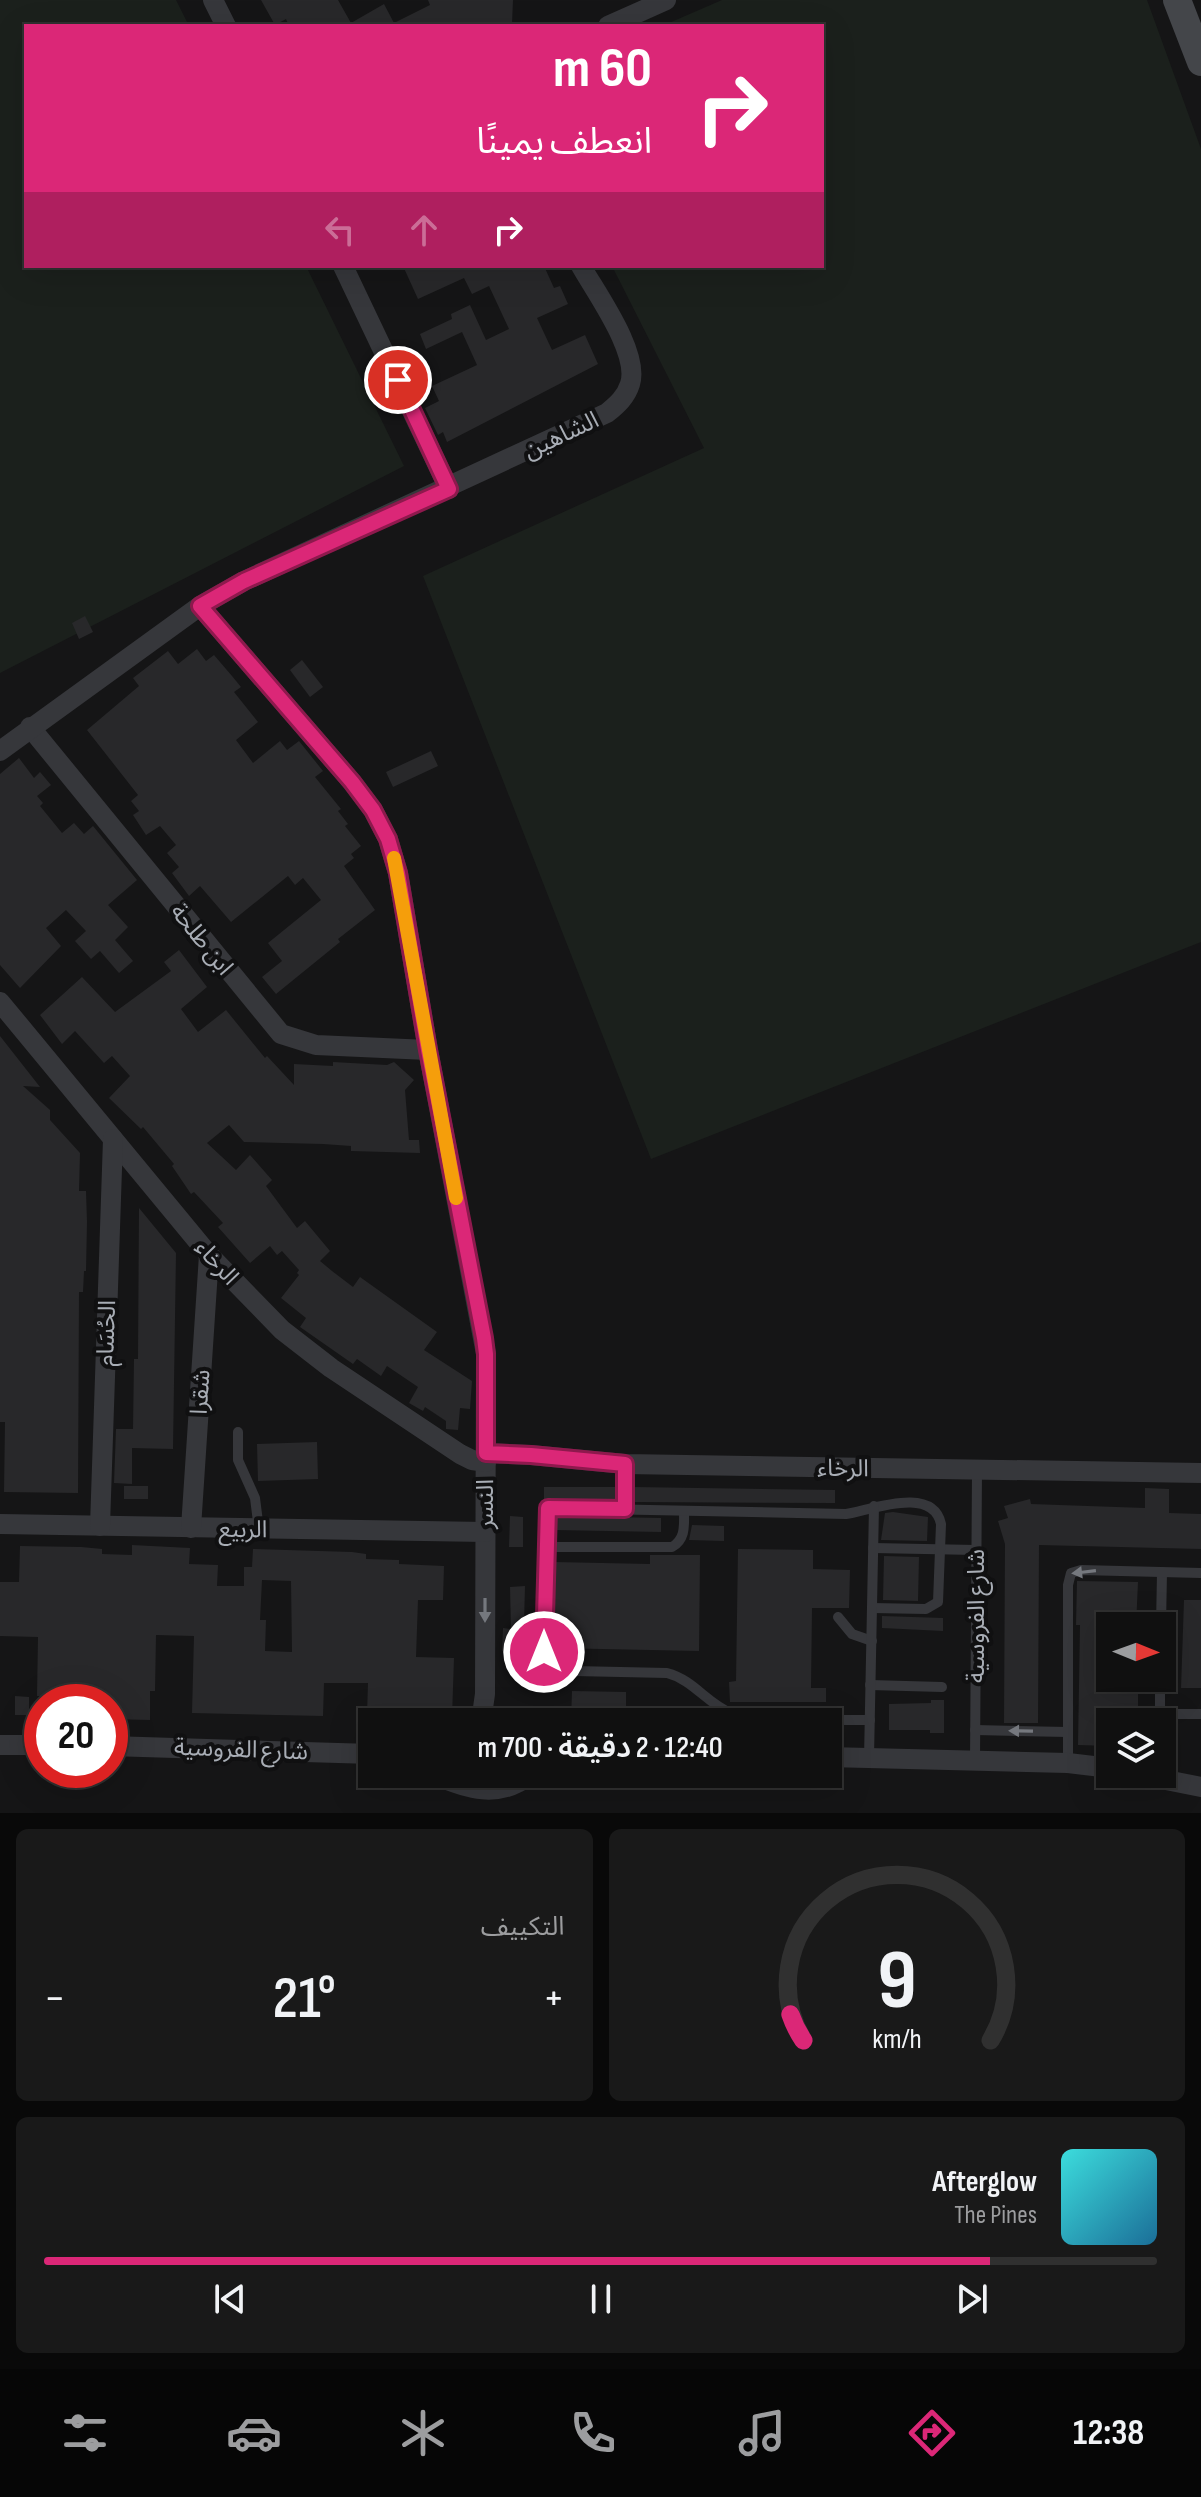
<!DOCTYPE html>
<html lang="ar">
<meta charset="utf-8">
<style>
body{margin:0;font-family:"Sofia Sans Condensed","Noto Sans Arabic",sans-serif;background:#191919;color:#f1f3f6;direction:rtl;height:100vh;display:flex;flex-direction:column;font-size:30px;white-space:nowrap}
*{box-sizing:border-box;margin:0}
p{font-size:26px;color:#9c9d9f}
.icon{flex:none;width:44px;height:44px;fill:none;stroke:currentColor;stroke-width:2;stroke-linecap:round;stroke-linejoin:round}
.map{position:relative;height:1813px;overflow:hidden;direction:ltr}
.drawer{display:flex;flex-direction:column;gap:16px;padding:16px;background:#090909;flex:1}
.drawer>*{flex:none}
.top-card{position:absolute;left:24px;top:24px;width:800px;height:244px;border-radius:0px;box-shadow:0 8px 32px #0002,0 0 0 2px #303030;direction:rtl;background:#db2777;color:#fff;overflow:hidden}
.needle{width:52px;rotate:91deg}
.fabs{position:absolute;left:1096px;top:1612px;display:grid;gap:16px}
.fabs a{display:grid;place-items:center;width:80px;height:80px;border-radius:0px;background:#101010;box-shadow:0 8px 32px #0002,0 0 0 2px #303030;font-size:40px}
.speed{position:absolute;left:24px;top:1684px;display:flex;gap:16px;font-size:40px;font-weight:700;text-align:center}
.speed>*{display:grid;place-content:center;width:104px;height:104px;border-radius:50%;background:#101010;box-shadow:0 8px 32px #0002,0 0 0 2px #303030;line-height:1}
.speed .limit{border:12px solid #d22;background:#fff;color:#111}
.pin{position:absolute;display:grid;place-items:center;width:68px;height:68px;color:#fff;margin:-34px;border:4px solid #fff;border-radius:50%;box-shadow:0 2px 8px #0007}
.me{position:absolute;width:88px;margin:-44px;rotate:0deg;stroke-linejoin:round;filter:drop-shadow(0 0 6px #0008)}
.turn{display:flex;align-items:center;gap:28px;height:168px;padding:0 40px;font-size:36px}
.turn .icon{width:104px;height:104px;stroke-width:2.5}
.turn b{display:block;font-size:56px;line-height:68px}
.lanes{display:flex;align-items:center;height:76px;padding:0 40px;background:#0003;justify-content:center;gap:40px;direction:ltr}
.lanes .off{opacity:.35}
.big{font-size:60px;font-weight:600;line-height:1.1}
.drawer .widget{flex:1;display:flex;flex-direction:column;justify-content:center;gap:12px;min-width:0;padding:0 28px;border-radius:12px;background:#191919}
.drawer .dial{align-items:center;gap:0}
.dial svg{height:208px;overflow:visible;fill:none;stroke:#303030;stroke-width:7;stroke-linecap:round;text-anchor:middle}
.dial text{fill:#f1f3f6;stroke:none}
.song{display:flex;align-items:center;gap:24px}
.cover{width:96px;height:96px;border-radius:12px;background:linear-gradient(135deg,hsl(180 70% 55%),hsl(200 70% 35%))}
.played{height:8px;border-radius:4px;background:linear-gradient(90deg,#db2777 85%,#303030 85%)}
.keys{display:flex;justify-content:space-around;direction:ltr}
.heat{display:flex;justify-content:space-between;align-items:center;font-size:44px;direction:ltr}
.drawer .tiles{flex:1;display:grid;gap:16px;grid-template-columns:1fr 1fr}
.widget:last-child{grid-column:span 2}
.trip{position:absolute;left:358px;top:1708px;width:484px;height:80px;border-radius:0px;background:#101010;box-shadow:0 8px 32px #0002,0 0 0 2px #303030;font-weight:600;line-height:80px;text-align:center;direction:rtl}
.tabs{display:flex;height:128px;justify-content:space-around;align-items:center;background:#060606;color:#9c9d9f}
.tabs .icon{width:56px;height:56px}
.tabs .selected{color:#db2777}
.tabs b{font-size:36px;color:#f1f3f6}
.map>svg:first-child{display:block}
.green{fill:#1b201c}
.building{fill:#28282a;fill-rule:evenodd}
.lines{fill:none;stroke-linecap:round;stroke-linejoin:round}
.lane{stroke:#36373b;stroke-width:10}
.street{stroke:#36373b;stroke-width:20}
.secondary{stroke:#44464a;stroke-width:28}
.oneway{fill:#75787e}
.route-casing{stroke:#8e194d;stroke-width:20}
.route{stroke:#db2777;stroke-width:14}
.slow{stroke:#f59e0b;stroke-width:14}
.labels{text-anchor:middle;stroke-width:8;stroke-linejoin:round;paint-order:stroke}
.street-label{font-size:24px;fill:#a8adb5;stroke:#101011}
</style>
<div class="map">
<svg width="1201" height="1813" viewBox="0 0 1201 1813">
<rect width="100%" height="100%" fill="#151516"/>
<g class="green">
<path d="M 0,0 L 176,0 L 189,26 L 26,26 L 26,266 L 306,266 L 404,466 L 0,673 Z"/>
<path d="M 722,0 L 1147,0 L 1201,149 L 1201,942 L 651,1159 L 423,576 L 704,448 L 612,266 L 822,266 L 822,26 L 662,26 Z"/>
</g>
<g class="building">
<path d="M 261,0 L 338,0 L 351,23 L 384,4 L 394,23 L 430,5 L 428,0 L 513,0 L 512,24 L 462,22 L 462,26 L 289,26 L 286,19 L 275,25 Z"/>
<path d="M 403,266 L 544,266 L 554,288 L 560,286 L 568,304 L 537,318 L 552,350 L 585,335 L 598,364 L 447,442 L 443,432 L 438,435 L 425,408 L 439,401 L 432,386 L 477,365 L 462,332 L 426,349 L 420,334 L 452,319 L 451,314 L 470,305 L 486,340 L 509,329 L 489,286 L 472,294 L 464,278 L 418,299 Z"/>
<path d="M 85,616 L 93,632 L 79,639 L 72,623 Z"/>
<path d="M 197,649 L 206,661 L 214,655 L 232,676 L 241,687 L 234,692 L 258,722 L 236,740 L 253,763 L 280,741 L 287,750 L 299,741 L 323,771 L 315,777 L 341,809 L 338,811 L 348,824 L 345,826 L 361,846 L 351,854 L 354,858 L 344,866 L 375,910 L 338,939 L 340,942 L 276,994 L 262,977 L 282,961 L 268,943 L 321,900 L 303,878 L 295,885 L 288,876 L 231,922 L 200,886 L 189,896 L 172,873 L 179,867 L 167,853 L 176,845 L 160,826 L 146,835 L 133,815 L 139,811 L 131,801 L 138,795 L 87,730 L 139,686 L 133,678 L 168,651 L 178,664 Z"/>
<path d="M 302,660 L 323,687 L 310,697 L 290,670 Z"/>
<path d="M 431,751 L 438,766 L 393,787 L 386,772 Z"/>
<path d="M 19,758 L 34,778 L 40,772 L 51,785 L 37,796 L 43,803 L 40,806 L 62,833 L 74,823 L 84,834 L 93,826 L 137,880 L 108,905 L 128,927 L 115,940 L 133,961 L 119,973 L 100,951 L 91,959 L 75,941 L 86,931 L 66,910 L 46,928 L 61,946 L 20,988 L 0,965 L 0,774 Z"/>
<path d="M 179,950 L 207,987 L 181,1009 L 198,1032 L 226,1010 L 265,1058 L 267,1056 L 294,1085 L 294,1064 L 333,1066 L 333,1062 L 387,1065 L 394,1062 L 414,1080 L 405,1090 L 409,1140 L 419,1140 L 420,1153 L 351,1151 L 351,1146 L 323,1144 L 244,1142 L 229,1125 L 207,1143 L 236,1170 L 250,1155 L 272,1180 L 266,1186 L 297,1228 L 305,1221 L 330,1251 L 320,1261 L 332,1271 L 353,1287 L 360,1277 L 437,1332 L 424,1350 L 472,1381 L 470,1409 L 460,1408 L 458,1430 L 446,1429 L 446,1421 L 425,1407 L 423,1411 L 409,1403 L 418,1387 L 387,1366 L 381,1376 L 357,1359 L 353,1364 L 300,1327 L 306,1318 L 281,1298 L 299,1275 L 297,1273 L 299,1270 L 282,1251 L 277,1255 L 270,1246 L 250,1263 L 218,1227 L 223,1223 L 194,1192 L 191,1194 L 172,1166 L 174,1164 L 143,1127 L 141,1129 L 109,1098 L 130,1076 L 112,1056 L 104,1063 L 75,1031 L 62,1044 L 40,1015 L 82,977 L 115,1012 L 171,971 L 164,962 Z"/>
<path d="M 0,1036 L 40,1087 L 23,1086 L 50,1110 L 50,1120 L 80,1153 L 79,1191 L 86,1191 L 87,1222 L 86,1271 L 84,1271 L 83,1292 L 79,1292 L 78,1493 L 4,1492 L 5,1422 L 0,1422 Z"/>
<path d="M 139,1208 L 176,1253 L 173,1449 L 132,1448 L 132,1484 L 114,1483 L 116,1429 L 133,1429 L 134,1359 L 138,1359 Z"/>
<path d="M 317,1442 L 318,1479 L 258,1481 L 257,1444 Z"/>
<rect x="124" y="1486" width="24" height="13"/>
<path d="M 544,1487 L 617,1487 L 617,1501 L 544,1500 Z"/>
<path d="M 633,1487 L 835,1490 L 835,1503 L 633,1502 Z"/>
<path d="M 1145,1488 L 1169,1489 L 1169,1513 L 1201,1514 L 1201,1549 L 1039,1545 L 1038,1723 L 1004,1723 L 1005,1544 L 998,1521 L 1008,1518 L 1004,1506 L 1030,1499 L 1031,1504 L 1145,1508 Z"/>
<path d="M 893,1512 L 928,1517 L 927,1541 L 881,1540 L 885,1513 Z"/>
<path d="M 510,1516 L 523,1517 L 523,1547 L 509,1547 Z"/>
<path d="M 556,1516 L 661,1518 L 661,1532 L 555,1530 Z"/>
<path d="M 692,1525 L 724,1526 L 724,1541 L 689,1540 Z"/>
<path d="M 132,1545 L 190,1548 L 189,1564 L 218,1565 L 217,1586 L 244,1586 L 244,1567 L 252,1567 L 253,1549 L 352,1552 L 366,1554 L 366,1559 L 399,1560 L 399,1564 L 444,1566 L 443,1600 L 418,1600 L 416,1657 L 454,1658 L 452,1717 L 367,1715 L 368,1683 L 324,1683 L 323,1716 L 192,1713 L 194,1636 L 156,1635 L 155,1691 L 150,1691 L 150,1720 L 110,1719 L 110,1702 L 101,1702 L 101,1696 L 37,1696 L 38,1637 L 0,1636 L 0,1582 L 19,1582 L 20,1546 L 81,1547 L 102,1549 L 102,1554 L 132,1555 ZM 262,1580 L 291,1581 L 292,1652 L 265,1651 L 266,1620 L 260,1620 Z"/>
<path d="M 738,1549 L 813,1550 L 813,1569 L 850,1570 L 849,1608 L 812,1608 L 811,1688 L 826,1688 L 826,1702 L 730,1702 L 729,1682 L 736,1681 Z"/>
<path d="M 650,1555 L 700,1555 L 699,1651 L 553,1648 L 551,1644 L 554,1562 L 650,1564 Z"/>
<path d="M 884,1556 L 919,1557 L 918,1601 L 883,1600 Z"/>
<path d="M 1077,1581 L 1138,1582 L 1136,1626 L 1110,1626 L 1110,1678 L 1138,1678 L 1138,1722 L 1110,1722 L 1110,1746 L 1078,1745 L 1080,1625 L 1076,1625 Z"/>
<path d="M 525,1586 L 523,1662 L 512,1662 L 512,1652 L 502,1651 L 503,1628 L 511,1629 L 510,1587 Z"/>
<path d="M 1184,1600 L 1201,1600 L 1201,1688 L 1181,1688 Z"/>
<path d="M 882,1616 L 943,1618 L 943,1631 L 882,1628 Z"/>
<path d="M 572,1691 L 626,1692 L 626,1722 L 571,1722 Z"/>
<path d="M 15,1696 L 29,1697 L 29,1715 L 15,1715 Z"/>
<path d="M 931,1700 L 944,1700 L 944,1733 L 930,1733 L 930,1730 L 889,1730 L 889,1704 L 931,1703 Z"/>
</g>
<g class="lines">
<g class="lane">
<path d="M 238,1432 L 238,1460 L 255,1498 L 259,1530"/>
<path d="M 625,1464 L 625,1509"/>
<path d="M 546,1547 L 672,1547 C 686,1539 684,1525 684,1511"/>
<path d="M 873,1548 L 976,1550"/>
<path d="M 838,1617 L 852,1634 L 872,1641"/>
<path d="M 1161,1626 L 1162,1572"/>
<path d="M 870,1685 L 942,1687"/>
<path d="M 1160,1714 L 1201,1714"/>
<path d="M 870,1720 C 838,1719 756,1724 731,1713 C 706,1703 694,1680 667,1673 L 574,1671 L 552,1663 L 543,1646 L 548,1508 L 846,1514 C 871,1510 933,1485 941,1524 L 938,1602 L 926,1609 L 872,1608"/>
<path d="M 1160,1722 L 1160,1678"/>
<path d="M 975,1730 L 1068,1732"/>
<path d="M 869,1758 L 874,1506"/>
<path d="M 975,1761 L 977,1471"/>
<path d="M 1068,1763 L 1068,1585 L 1071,1573 L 1081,1570 L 1201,1573"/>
</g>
<g class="street">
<path d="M 213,0 L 226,26"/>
<path d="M 608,26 L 666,0"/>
<path d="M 343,266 L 449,489"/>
<path d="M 200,606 L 352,782 L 373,810 L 388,839 L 398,873 L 428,1050 L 486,1354 L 485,1694 L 481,1722"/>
<path d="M 30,727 L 281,1034 L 316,1045 L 428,1050"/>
<path d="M 0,751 L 200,606 L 244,581 L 607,413 C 617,405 626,397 630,384 C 640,353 596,293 581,266"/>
<path d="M 0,1002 L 209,1255 L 282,1330 L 331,1368 L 460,1454 L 472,1460 L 486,1462"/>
<path d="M 486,1453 L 531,1455 L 625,1464 L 1201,1473"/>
<path d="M 0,1524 L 485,1532"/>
<path d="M 100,1526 L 113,1139"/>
<path d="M 191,1528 L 209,1255"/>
<path d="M 0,1745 L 42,1745"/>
<path d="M 110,1746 L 372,1754"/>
<path d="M 828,1757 L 1068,1763 L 1110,1768"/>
<path d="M 433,1774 C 467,1789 499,1800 531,1774"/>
<path d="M 1136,1774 L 1201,1787"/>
</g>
<path class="secondary" d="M 1177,0 L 1201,62"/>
</g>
<defs><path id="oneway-solid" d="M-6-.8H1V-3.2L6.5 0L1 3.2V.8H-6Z" transform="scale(2)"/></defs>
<g class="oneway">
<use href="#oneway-solid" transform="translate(1084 1572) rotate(173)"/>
<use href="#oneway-solid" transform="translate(485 1610) rotate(90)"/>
<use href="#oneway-solid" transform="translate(1021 1731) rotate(-179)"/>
</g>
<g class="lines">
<g class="route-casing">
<path id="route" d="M 398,380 L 449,489 L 244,581 L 200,606 L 352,782 L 373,810 L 388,839 L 398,873 L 428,1050 L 484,1338 L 486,1354 L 486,1453 L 531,1455 L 625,1464 L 625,1509 L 548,1508 L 544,1652"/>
</g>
<use href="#route" class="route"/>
<path class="slow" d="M 394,858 L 456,1198"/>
</g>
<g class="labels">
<g class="street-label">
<text transform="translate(561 435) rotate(-25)" y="8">الشاهين</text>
<text transform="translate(202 939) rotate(51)" y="8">ابن طلحة</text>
<text transform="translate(217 1262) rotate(48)" y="8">الرخاء</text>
<text transform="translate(106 1333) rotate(-88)" y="8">الحُسَام</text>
<text transform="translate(200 1392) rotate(-86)" y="8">شقرا</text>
<text transform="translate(843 1468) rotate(1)" y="8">الرخاء</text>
<text transform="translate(485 1504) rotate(-90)" y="8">النسر</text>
<text transform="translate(243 1529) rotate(1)" y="8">الربيع</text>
<text transform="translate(976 1616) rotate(-90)" y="8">شارع الفروسية</text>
<text transform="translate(241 1749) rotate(2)" y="8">شارع الفروسية</text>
</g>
</g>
</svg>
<div class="fabs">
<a><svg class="needle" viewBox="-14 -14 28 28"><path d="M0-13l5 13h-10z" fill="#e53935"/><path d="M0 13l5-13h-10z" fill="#9c9d9f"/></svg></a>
<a><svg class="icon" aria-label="layers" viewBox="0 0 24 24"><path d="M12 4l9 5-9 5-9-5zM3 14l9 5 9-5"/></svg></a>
</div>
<div class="speed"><div class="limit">20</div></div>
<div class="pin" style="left:398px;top:380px;background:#d93025"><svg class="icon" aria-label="arrive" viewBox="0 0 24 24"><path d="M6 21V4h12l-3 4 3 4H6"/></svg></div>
<svg class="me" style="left:544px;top:1652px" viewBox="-20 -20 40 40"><circle r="17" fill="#db2777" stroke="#fff" stroke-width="3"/><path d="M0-11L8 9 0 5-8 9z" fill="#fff"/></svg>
<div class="trip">12:40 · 2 دقيقة · 700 m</div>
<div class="top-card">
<div class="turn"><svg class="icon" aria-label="right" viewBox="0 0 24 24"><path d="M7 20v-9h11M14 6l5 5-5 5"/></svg><div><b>60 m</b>انعطف يمينًا</div></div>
<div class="lanes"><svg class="icon off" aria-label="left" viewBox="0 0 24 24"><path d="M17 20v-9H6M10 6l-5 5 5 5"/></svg><svg class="icon off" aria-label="ahead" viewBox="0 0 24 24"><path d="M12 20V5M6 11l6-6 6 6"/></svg><svg class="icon" aria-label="right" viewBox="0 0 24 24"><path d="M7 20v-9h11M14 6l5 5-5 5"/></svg></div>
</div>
</div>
<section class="drawer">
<div class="tiles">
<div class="widget dial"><svg viewBox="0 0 100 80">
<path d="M14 69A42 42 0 1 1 86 69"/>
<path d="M14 69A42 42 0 0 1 9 59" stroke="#db2777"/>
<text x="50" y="56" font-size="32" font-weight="700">9</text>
<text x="50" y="72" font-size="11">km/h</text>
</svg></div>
<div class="widget"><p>التكييف</p>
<div class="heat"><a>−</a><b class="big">21°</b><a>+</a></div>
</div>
<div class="widget">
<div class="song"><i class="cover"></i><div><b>Afterglow</b><p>The Pines</p></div></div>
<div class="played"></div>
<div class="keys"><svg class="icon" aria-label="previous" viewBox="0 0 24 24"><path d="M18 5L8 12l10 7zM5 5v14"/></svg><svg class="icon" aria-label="pause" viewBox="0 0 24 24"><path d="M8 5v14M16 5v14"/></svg><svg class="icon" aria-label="next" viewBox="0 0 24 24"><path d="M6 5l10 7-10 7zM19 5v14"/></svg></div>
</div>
</div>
</section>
<nav class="tabs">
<b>12:38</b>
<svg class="icon selected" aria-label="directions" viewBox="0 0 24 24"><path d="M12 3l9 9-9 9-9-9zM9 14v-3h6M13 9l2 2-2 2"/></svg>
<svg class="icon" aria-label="music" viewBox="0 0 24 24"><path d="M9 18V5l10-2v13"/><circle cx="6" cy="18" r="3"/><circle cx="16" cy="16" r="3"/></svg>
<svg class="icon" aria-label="phone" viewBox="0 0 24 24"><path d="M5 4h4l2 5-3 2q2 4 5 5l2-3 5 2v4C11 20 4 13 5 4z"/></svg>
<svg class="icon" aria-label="climate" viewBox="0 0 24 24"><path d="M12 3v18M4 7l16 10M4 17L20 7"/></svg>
<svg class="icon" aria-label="car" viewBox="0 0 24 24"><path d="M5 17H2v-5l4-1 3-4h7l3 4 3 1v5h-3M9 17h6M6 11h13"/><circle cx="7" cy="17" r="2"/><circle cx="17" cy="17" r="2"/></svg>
<svg class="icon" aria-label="filters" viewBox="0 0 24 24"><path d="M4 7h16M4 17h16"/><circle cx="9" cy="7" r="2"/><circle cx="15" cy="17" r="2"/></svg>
</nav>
